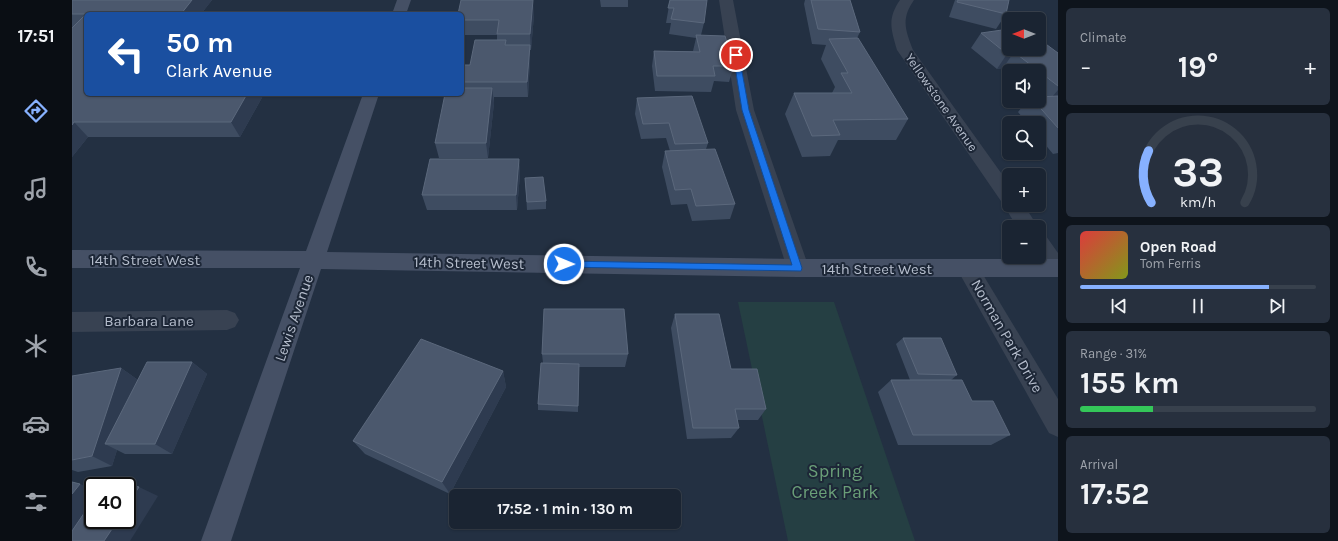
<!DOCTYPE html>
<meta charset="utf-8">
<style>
body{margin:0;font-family:Karla,sans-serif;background:#27303e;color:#f1f3f6;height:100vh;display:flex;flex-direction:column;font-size:15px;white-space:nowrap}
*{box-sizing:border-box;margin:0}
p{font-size:13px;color:#9fa4ac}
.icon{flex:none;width:22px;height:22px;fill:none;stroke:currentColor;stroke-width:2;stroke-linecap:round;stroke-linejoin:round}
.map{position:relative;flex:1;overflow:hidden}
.drawer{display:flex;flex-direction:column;gap:8px;padding:8px;background:#0e141c;width:280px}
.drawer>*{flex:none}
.hud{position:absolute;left:12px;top:12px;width:380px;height:84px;border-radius:6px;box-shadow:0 1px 3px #0004,0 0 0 1px #38414d;background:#1a4fa0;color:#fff;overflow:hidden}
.needle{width:26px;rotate:270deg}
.fabs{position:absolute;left:930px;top:12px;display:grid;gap:8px}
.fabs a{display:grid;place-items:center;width:44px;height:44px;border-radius:6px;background:#1a2432;box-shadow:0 1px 3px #0004,0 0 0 1px #38414d;font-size:20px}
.speed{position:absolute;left:12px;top:477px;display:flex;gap:8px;font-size:20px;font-weight:700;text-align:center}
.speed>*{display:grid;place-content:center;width:52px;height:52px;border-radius:50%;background:#1a2432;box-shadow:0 1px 3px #0004,0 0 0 1px #38414d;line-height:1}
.speed .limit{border:2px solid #111;border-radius:6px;background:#fff;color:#111}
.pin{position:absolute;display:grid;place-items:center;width:34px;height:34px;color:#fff;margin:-17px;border:2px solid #fff;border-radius:50%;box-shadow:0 1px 4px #0007}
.me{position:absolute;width:44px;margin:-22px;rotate:91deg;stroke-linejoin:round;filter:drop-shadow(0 0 3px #0008)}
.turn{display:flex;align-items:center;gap:14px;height:84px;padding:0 16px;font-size:18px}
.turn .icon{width:52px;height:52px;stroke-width:2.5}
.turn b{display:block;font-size:28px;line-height:34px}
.big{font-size:30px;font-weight:700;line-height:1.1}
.drawer .widget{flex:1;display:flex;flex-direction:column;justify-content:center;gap:6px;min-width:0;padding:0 14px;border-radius:6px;background:#27303e}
.drawer .dial{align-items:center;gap:0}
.dial svg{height:104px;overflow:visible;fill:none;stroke:#38414d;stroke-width:7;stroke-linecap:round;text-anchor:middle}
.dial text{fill:#f1f3f6;stroke:none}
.song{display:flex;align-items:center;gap:12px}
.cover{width:48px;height:48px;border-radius:6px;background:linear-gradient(135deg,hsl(0 70% 55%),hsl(70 70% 35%))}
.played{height:4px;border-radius:2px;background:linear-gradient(90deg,#87b1ff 80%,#38414d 80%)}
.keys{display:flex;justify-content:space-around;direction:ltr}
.heat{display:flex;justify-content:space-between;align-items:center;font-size:22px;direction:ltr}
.charge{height:6px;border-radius:3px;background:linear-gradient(90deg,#34c759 31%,#38414d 0)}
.trip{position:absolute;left:377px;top:489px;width:232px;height:40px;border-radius:6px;background:#1a2432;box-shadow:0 1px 3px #0004,0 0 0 1px #38414d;font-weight:700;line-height:40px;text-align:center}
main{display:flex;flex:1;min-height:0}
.dock{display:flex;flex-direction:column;width:72px;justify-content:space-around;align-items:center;background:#0a0e14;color:#9fa4ac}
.dock .icon{width:28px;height:28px}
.dock .active{color:#87b1ff}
.dock b{font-size:18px;color:#f1f3f6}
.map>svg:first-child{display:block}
.green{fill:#253f43}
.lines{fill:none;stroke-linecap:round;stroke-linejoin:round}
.street{fill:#384252;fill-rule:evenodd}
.secondary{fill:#455065;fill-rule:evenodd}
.wall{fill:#3e4c61}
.shaded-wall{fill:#2e3b50}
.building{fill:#4b586d;stroke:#5b687c}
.route{fill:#1a73e8;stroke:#114b97}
.labels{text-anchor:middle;stroke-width:4;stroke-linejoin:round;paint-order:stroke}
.far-street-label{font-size:13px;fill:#b5bdcc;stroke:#1d2737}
.street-label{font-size:15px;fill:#b5bdcc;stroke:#1d2737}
.near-park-label{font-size:18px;fill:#6a9f78;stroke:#1d2737}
</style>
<main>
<nav class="dock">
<b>17:51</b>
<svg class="icon active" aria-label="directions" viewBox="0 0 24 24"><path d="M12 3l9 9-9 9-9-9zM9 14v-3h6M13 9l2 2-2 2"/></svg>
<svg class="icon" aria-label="music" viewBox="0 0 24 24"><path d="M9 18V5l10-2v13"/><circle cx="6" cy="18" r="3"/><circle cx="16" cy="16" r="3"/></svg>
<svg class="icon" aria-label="phone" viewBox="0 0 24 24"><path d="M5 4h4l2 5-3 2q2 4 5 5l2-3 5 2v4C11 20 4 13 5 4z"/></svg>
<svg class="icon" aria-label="climate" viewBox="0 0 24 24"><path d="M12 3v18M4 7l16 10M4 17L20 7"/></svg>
<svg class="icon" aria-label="car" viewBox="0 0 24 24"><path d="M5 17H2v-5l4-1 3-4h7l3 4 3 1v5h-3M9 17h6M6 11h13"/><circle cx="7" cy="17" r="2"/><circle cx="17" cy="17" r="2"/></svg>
<svg class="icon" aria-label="filters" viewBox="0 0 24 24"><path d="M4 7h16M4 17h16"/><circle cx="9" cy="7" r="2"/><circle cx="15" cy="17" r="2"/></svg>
</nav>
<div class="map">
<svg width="986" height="541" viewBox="0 0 986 541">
<rect width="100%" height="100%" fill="#233042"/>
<path class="green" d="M 666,302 L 762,302 L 843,541 L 716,541 Z"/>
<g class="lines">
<g class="street">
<path d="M 647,0 L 661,0 L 682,110 L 737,268 L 734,274 L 726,277 L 718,274 L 715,268 L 664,110 Z"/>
<path d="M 828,0 L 842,0 C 829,19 833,29 841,50 L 937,184 L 937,205 L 952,205 L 966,227 L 945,227 L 931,204 L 825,50 C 819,29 815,19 828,0 Z"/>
<path d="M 967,234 L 974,236 L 986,253 L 986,276 L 976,274 L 965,257 L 967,257 Z"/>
<path d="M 896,260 L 904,263 L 986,399 L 986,437 L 977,433 L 885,269 L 888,263 Z"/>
<path d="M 155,310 L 163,313 L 167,320 L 163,327 L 155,330 L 0,332 L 0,312 Z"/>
</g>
<g class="secondary">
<path d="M 325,0 L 339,0 L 334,14 L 320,14 Z"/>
<path d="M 291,94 L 307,94 L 255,252 L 726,259 L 986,259 L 986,277 L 726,277 L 249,269 L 159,541 L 129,541 L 228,268 L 0,268 L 0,250 L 234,251 Z"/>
</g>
</g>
<g class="wall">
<path d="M 0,0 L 140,0 L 129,14 L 14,14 L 14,94 L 192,94 L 168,137 L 16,137 L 0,157 Z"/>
<path d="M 528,0 L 556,0 L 556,7 L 529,7 Z"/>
<path d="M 598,0 L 632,23 L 629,35 L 662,66 L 657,82 L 642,81 L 639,92 L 583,91 L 580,66 L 582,51 L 621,51 L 624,38 L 597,34 L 599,23 L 594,23 Z"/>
<path d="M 733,0 L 778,0 L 788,32 L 785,38 L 836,119 L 824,140 L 766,140 L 758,156 L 730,157 L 713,114 L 722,93 L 760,93 L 763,87 L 749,59 L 754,45 L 740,44 L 732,4 Z"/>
<path d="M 883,0 L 937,0 L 934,14 L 924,29 L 877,17 Z"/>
<path d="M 390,14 L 462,15 L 459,50 L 458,50 L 458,60 L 456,97 L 422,97 L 422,103 L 416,158 L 367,158 L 363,143 L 390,94 L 390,65 L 398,65 L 425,40 L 425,35 L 390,35 Z"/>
<path d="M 909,33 L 986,53 L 986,153 L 981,154 L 967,137 L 967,123 L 955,123 L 946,112 L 955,101 L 967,101 L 967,71 L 937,71 L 937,72 L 931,68 L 925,69 L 899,48 Z"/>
<path d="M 565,98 L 636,143 L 634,149 L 663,204 L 658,219 L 620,221 L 615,204 L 599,205 L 590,167 L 593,151 L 598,151 L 594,138 L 569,139 L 563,114 Z"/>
<path d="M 447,159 L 448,174 L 445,210 L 355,210 L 350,195 Z"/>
<path d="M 453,178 L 474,201 L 474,209 L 455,210 Z"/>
<path d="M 603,314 L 659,369 L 694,409 L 686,420 L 665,420 L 667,428 L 659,438 L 615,439 L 599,328 Z"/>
<path d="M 831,338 L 885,375 L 879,380 L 900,401 L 938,435 L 919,445 L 826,445 L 806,392 L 819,380 L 838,380 L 824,344 Z"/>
<path d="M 470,354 L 556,354 L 553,367 L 507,367 L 506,412 L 466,410 L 466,404 L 471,363 Z"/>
<path d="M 120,362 L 135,374 L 100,454 L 53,454 L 45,450 L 40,466 L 6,472 L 0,470 L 0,460 L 49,368 L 66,380 Z"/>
<path d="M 431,371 L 434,387 L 378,494 L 293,454 L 281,441 Z"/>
</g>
<g class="shaded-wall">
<path d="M 120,0 L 140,0 L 129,14 L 109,14 Z"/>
<path d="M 461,0 L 462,15 L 459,50 L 458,34 Z"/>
<path d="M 458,45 L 458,60 L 456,97 L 455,82 Z"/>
<path d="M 942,52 L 931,68 L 925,69 L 935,54 Z"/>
<path d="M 420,88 L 422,103 L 416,158 L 414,143 Z"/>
<path d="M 986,90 L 986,101 L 975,103 Z"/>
<path d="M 175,94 L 192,94 L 168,137 L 159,122 Z"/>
<path d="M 2,122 L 16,137 L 0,157 L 0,125 Z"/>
<path d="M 447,159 L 448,174 L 445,210 L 444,195 Z"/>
<path d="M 120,362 L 135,374 L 100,454 L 83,444 Z"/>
<path d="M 49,368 L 66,380 L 33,444 L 45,450 L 40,466 L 20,456 Z"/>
<path d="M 431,371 L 434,387 L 378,494 L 370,482 Z"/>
<path d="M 8,484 L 21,489 L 21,504 L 0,541 L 0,494 Z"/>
<path d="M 67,487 L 86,496 L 58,541 L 32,541 L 46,520 L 55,520 L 55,505 Z"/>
</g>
<g class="building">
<path d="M 0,0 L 120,0 L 109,14 L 0,14 Z"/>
<path d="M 389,0 L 461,0 L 458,34 L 425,34 L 427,20 L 390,20 L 390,14 L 386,14 Z"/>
<path d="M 598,0 L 635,0 L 632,23 L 599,19 L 602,8 L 596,8 Z"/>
<path d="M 739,0 L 778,0 L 788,32 L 746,29 Z"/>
<path d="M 886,0 L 937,0 L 934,14 L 885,2 Z"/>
<path d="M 14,14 L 14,94 L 175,94 L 159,122 L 2,122 L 0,125 L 0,28 Z"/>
<path d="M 937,29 L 937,49 L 967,49 L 967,39 L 986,53 L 986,86 L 942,52 L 935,54 L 909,33 Z"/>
<path d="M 624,35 L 653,36 L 662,66 L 641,66 L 643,76 L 585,76 L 582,51 L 628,52 Z"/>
<path d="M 786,38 L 836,119 L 761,120 L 768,135 L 740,136 L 722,93 L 780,93 L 769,73 L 776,73 L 757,39 Z"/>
<path d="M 403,40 L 434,40 L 433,45 L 458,45 L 455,82 L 390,82 L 390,65 L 398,65 Z"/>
<path d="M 390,88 L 420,88 L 414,143 L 363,143 L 373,94 L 390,94 Z"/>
<path d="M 620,96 L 636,143 L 603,144 L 597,123 L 571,124 L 565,98 Z"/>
<path d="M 986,96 L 986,128 L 962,101 L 967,101 L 967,97 Z"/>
<path d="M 643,149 L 663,204 L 624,206 L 619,189 L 603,190 L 593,151 Z"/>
<path d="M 358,159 L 447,159 L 444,195 L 350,195 Z"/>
<path d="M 471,177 L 474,201 L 455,202 L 453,178 Z"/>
<path d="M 472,309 L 552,309 L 556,354 L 470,354 Z"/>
<path d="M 603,314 L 647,314 L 659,369 L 685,369 L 694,409 L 663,409 L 667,428 L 621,428 Z"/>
<path d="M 831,338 L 869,338 L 885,375 L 846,374 Z"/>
<path d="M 349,339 L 431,371 L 370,482 L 281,441 Z"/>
<path d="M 75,362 L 120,362 L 83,444 L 33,444 Z"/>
<path d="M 469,363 L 507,364 L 506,406 L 466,404 Z"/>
<path d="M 49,368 L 20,456 L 0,460 L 0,376 Z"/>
<path d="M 819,380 L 890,380 L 900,401 L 921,401 L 938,435 L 841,435 Z"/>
<path d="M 35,479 L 67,487 L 55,505 L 55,486 L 31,486 Z"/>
<path d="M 0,482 L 8,484 L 0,494 Z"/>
<path d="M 21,500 L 21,520 L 46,520 L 32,541 L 0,541 L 0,531 Z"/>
</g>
<path class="route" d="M 661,54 L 667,55 L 677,110 L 730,268 L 729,271 L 488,267 L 487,264 L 488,262 L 492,261 L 720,265 L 670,110 Z"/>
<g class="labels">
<g class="far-street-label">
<text transform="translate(870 102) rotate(55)" y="5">Yellowstone Avenue</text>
</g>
<g class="street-label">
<text x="73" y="265">14th Street West</text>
<text transform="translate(397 263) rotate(1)" y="5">14th Street West</text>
<text x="805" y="274">14th Street West</text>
<text transform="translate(222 318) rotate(-71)" y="5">Lewis Avenue</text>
<text x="77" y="326">Barbara Lane</text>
<text transform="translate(935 336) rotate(60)" y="5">Norman Park Drive</text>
</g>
<g class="near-park-label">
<text x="763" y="477">Spring<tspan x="763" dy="21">Creek Park</tspan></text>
</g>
</g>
</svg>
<div class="fabs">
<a><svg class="needle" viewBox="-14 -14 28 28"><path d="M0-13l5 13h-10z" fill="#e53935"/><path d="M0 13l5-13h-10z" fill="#9fa4ac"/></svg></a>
<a><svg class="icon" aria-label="sound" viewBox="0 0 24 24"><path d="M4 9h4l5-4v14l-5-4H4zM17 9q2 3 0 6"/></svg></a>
<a><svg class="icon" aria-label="search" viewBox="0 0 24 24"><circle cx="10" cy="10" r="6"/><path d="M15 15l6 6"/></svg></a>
<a>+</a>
<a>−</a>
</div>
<div class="speed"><div class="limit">40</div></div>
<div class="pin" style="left:664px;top:55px;background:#d93025"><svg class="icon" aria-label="arrive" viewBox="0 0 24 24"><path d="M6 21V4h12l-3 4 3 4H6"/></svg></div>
<svg class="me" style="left:492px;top:264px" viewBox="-20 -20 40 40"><circle r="17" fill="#1a73e8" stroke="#fff" stroke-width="3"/><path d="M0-11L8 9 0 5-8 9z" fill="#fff"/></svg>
<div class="trip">17:52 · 1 min · 130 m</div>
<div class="hud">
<div class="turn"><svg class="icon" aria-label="left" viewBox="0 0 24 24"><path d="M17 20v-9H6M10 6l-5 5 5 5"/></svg><div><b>50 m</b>Clark Avenue</div></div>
</div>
</div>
<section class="drawer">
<div class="widget"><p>Climate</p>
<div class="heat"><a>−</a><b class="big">19°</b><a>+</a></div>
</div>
<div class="widget dial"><svg viewBox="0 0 100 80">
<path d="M14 69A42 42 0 1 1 86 69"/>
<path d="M14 69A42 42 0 0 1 12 29" stroke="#87b1ff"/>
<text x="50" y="56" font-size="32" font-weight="700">33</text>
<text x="50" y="72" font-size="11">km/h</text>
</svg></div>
<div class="widget">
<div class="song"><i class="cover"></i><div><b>Open Road</b><p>Tom Ferris</p></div></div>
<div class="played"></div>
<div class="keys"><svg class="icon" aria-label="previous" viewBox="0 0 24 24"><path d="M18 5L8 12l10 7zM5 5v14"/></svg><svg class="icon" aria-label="pause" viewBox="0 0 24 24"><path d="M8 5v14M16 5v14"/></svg><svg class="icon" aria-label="next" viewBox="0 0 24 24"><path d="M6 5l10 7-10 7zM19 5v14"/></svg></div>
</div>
<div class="widget"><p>Range · 31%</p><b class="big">155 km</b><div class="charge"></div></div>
<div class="widget"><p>Arrival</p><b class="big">17:52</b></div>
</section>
</main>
